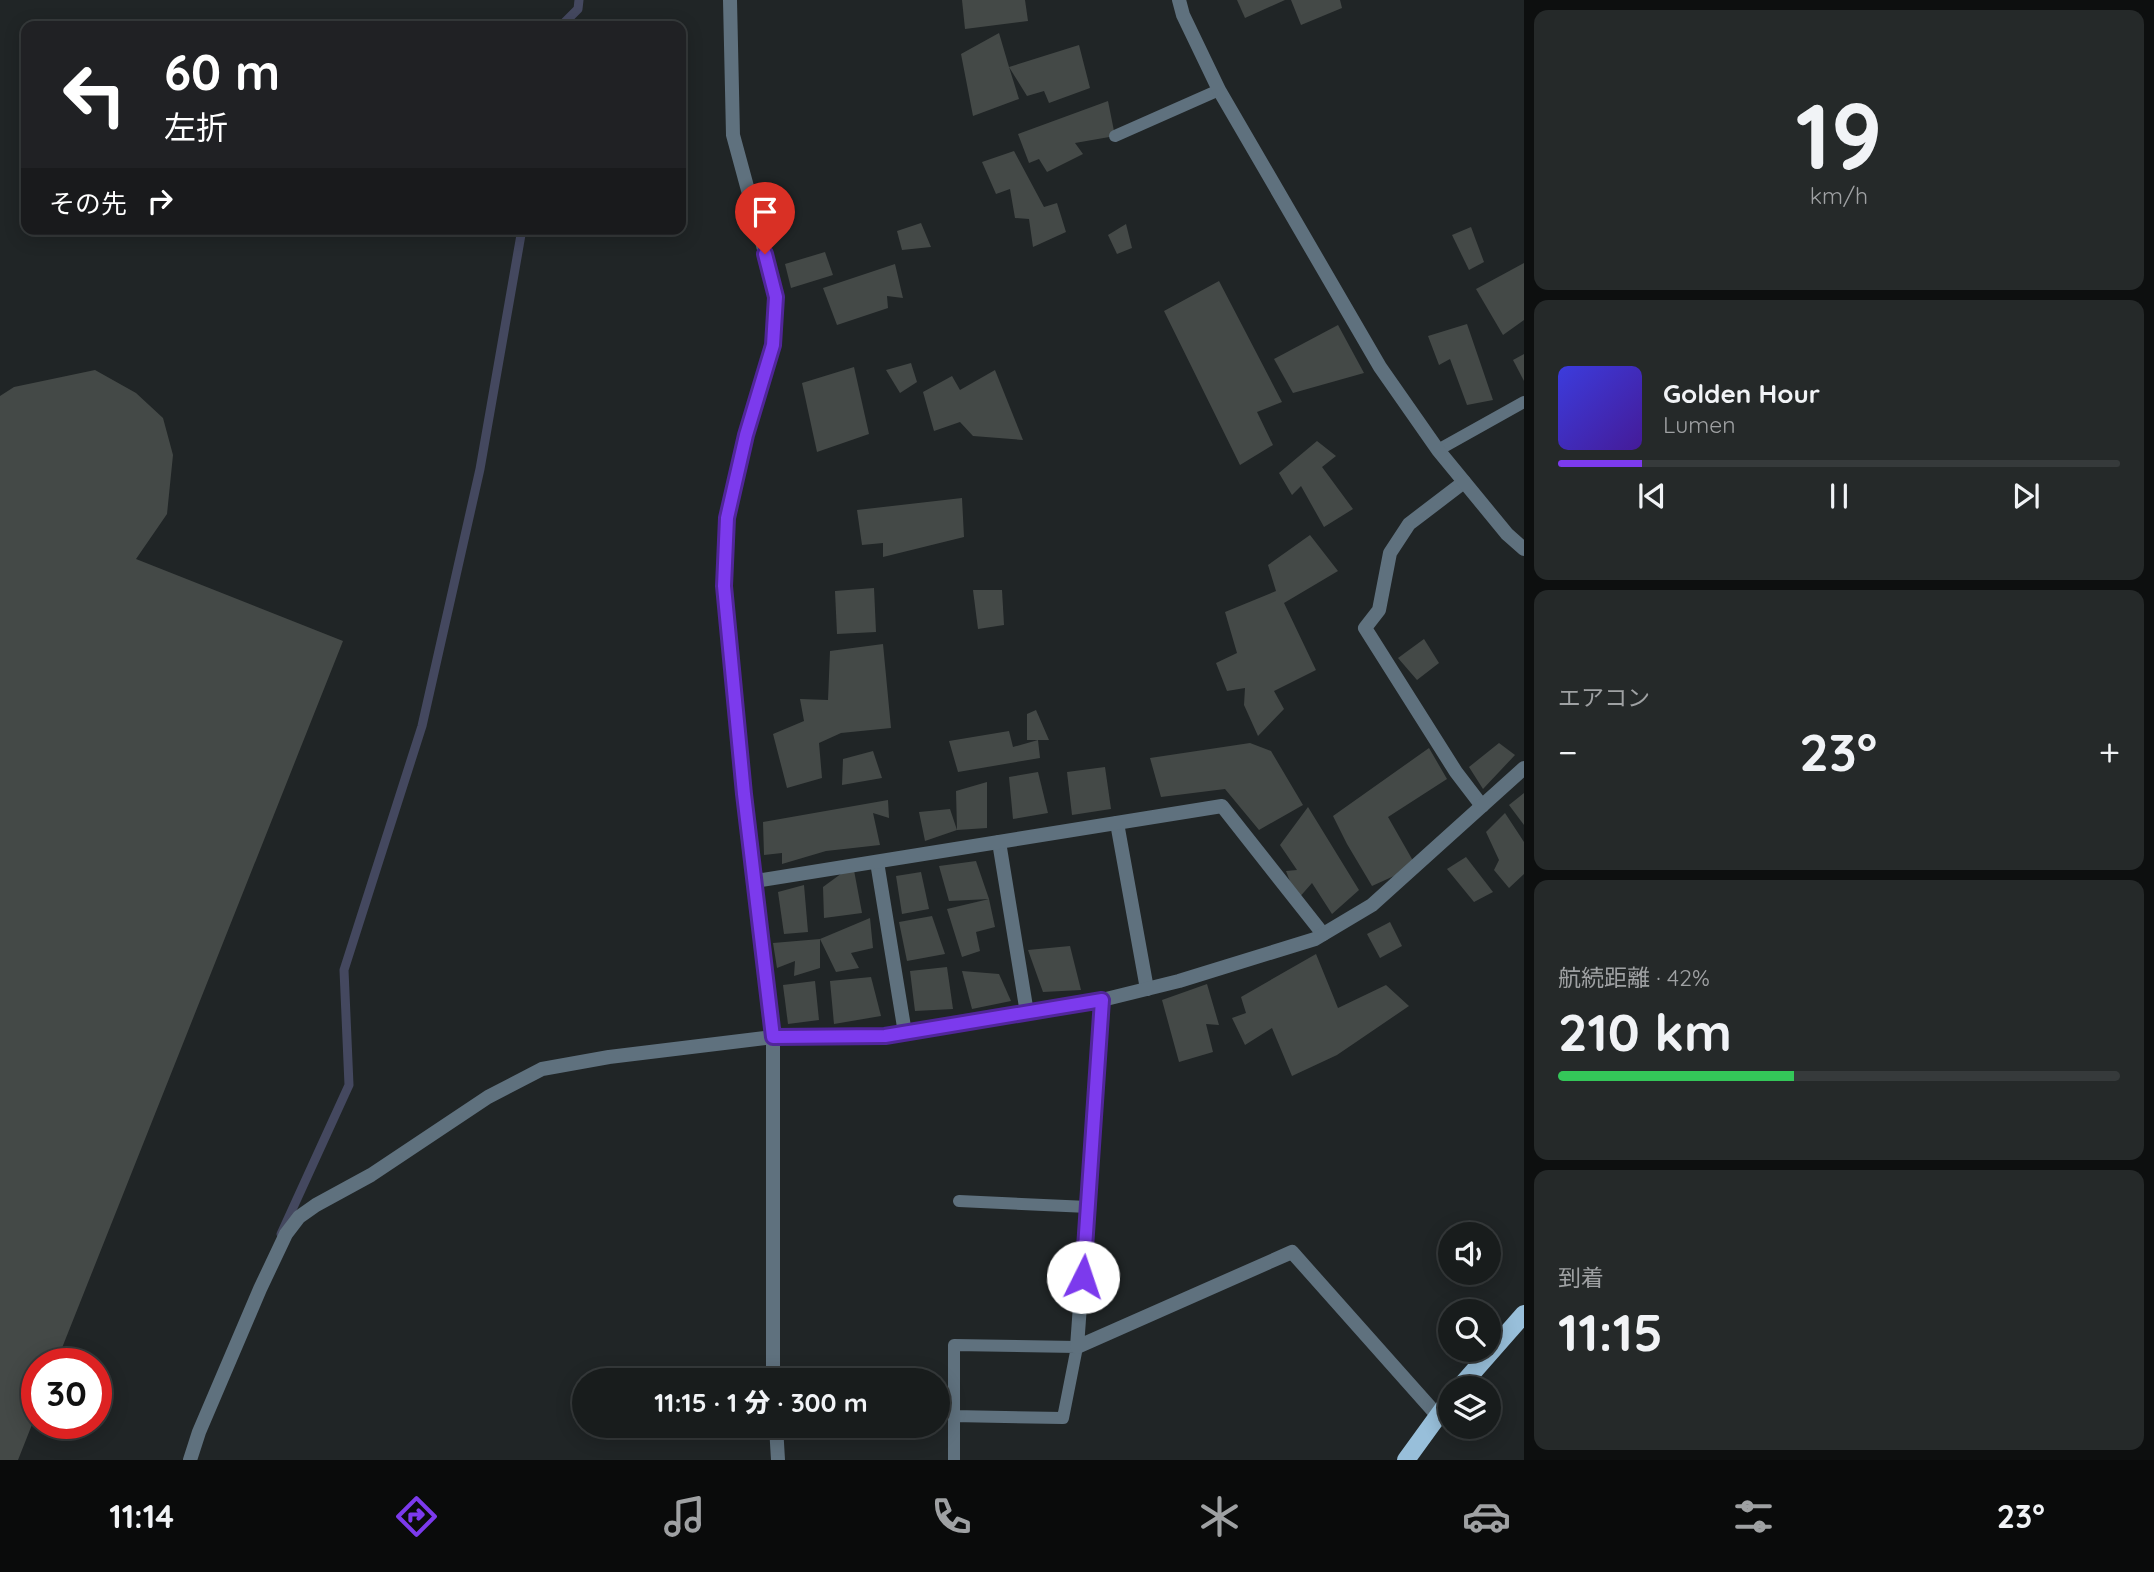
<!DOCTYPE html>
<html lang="ja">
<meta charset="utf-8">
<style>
body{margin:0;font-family:Quicksand,"Noto Sans JP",sans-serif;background:#252929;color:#f1f3f6;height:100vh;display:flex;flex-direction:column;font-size:26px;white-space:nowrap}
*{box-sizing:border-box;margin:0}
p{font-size:23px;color:#9fa1a3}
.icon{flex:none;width:38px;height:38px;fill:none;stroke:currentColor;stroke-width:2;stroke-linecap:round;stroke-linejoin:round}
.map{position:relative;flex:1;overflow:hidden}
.panel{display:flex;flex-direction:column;gap:10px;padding:10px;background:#0d0f0f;width:630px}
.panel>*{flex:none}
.top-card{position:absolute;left:21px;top:21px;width:665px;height:214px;border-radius:14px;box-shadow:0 4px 18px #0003,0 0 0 2px #363a3b;background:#202124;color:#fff;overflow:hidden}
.fabs{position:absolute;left:1438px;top:1222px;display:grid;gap:14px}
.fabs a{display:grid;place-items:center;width:63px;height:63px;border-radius:50%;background:#181c1c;box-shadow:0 4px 18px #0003,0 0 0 2px #363a3b;font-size:35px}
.speed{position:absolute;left:21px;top:1348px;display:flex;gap:14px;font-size:35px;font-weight:700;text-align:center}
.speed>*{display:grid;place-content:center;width:91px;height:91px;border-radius:50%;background:#181c1c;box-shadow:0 4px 18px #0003,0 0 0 2px #363a3b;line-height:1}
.speed .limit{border:10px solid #d22;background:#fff;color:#111}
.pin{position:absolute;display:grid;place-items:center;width:60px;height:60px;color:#fff;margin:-72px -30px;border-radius:50% 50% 50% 0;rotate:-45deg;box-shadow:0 0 7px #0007}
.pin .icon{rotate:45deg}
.me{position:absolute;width:77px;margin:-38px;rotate:4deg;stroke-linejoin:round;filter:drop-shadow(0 0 5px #0008)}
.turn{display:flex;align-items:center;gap:24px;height:147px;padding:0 28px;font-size:32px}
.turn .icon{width:91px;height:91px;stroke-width:2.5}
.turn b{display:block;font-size:49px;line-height:60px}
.then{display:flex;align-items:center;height:66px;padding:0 28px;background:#0003;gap:14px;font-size:26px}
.big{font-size:52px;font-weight:800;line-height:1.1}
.panel .card{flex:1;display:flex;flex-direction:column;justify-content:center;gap:10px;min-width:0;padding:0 24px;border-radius:14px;background:#252929}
.panel .dial{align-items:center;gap:0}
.dial b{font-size:91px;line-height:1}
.song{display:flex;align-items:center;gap:21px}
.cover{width:84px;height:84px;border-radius:10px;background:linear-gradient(135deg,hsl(240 70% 55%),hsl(260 70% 35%))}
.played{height:7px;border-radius:4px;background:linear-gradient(90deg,#7c3aed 15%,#363a3b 15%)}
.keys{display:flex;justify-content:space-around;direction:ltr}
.heat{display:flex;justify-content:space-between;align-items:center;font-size:38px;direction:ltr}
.charge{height:10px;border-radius:5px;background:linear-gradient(90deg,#34c759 42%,#363a3b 0)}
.trip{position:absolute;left:572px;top:1368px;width:378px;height:70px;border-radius:35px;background:#181c1c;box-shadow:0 4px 18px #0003,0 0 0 2px #363a3b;font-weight:800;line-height:70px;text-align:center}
.menu{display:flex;height:112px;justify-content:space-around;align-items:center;background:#0a0b0b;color:#9fa1a3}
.menu .icon{width:49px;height:49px}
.menu .on{color:#7c3aed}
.menu b{font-size:32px;color:#f1f3f6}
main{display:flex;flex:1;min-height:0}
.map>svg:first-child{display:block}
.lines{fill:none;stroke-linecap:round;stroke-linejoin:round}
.stream{stroke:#44485f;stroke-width:9}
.building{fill:#444947}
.service{stroke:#5f717e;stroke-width:12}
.minor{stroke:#5f717e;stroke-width:14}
.tertiary{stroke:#5f717e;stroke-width:14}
.primary{stroke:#98bfda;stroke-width:18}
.route-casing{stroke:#51269a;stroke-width:18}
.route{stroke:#7c3aed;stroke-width:12}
</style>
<main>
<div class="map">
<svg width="1524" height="1460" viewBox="0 0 1524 1460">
<rect width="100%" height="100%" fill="#202526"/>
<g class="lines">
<g class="stream">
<path d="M 561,26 L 578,9 L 579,0"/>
<path d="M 281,1234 L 349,1085 L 344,970 L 422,726 L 480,469 L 522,229"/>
</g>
</g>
<g class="building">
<path d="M 962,0 L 1025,0 L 1028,21 L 965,29 Z"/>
<path d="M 1237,0 L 1285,0 L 1245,18 Z"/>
<path d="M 1291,0 L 1340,0 L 1342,8 L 1301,25 Z"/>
<path d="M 999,33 L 1009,67 L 1079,45 L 1090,88 L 1049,103 L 1044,91 L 1027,96 L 1009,67 L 1019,99 L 973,116 L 961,54 Z"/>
<path d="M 1108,101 L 1115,136 L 1075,143 L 1083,154 L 1047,172 L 1039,159 L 1029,163 L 1018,134 Z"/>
<path d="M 1014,151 L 1044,207 L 1057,203 L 1066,232 L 1033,247 L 1029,219 L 1015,218 L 1010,189 L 996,194 L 982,162 Z"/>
<path d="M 921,223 L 931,247 L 902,250 L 897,231 Z"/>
<path d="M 1126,224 L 1132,248 L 1117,254 L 1108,235 Z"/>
<path d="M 1471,227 L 1484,262 L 1469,270 L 1452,235 Z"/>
<path d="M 825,252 L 833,275 L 791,288 L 785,264 Z"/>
<path d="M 1524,263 L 1524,320 L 1503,335 L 1476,289 Z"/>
<path d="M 895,264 L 903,298 L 887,296 L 888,308 L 837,325 L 823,288 Z"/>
<path d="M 1219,281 L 1282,402 L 1257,412 L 1273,445 L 1240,465 L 1164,311 Z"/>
<path d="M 1467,324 L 1493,400 L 1467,405 L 1450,359 L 1439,365 L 1428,336 Z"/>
<path d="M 1338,325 L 1364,373 L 1293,393 L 1274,359 Z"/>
<path d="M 1524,354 L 1524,381 L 1513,360 Z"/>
<path d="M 911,363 L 917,382 L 900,393 L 886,370 Z"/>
<path d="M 854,367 L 869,434 L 817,452 L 802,383 Z"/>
<path d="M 95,370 L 136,393 L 163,418 L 173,455 L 167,514 L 136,559 L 343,641 L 56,1363 L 37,1363 L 37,1412 L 18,1460 L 0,1460 L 0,396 L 14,387 Z"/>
<path d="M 995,370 L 1023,440 L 973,436 L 960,422 L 934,431 L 923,392 L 952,376 L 960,390 Z"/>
<path d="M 1317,441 L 1336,456 L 1322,467 L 1353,509 L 1324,527 L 1301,486 L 1292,495 L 1279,473 Z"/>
<path d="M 962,498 L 964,537 L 883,557 L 883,543 L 862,545 L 857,510 Z"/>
<path d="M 1310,535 L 1338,571 L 1284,603 L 1316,670 L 1274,691 L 1284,709 L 1258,736 L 1244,705 L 1245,688 L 1227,691 L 1216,663 L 1237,653 L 1225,612 L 1276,591 L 1268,565 Z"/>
<path d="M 874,588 L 876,632 L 837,634 L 835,591 Z"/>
<path d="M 973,590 L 1002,590 L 1004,625 L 978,629 Z"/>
<path d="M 1424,639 L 1439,663 L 1417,680 L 1398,658 Z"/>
<path d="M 883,644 L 891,728 L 841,733 L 819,743 L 822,778 L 787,788 L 773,734 L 804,721 L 800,699 L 828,700 L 830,651 Z"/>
<path d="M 1036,710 L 1049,740 L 1038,740 L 1040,758 L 958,772 L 949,741 L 1009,731 L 1013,747 L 1038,740 L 1027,740 L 1027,714 Z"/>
<path d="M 1250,743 L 1271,751 L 1303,805 L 1259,830 L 1225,789 L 1161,797 L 1150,758 Z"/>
<path d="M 1499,743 L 1515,755 L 1483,789 L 1469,767 Z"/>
<path d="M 1429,748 L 1447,779 L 1388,817 L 1416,866 L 1372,886 L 1347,844 L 1333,816 Z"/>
<path d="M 873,751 L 882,778 L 842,785 L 843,759 Z"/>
<path d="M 1105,767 L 1111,809 L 1072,815 L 1067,772 Z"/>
<path d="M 1038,772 L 1048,813 L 1013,819 L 1009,777 Z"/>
<path d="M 987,782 L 987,828 L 957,830 L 925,841 L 919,812 L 950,809 L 957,830 L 956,791 Z"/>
<path d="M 1524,793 L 1524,825 L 1509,805 Z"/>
<path d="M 888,800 L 889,818 L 873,813 L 880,845 L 826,851 L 782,864 L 782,853 L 764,855 L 763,822 Z"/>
<path d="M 1308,807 L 1359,890 L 1332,914 L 1312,883 L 1297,900 L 1286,871 L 1297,870 L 1280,845 Z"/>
<path d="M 1505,813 L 1524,842 L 1524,874 L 1509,888 L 1494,870 L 1499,860 L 1486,832 Z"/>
<path d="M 1466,857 L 1493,892 L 1474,902 L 1447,869 Z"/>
<path d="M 976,861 L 989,899 L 949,901 L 939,866 Z"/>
<path d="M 853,865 L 862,913 L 824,918 L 823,887 Z"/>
<path d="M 921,872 L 929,909 L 902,914 L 896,876 Z"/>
<path d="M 804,885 L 808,932 L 784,934 L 778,892 Z"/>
<path d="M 989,899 L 995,927 L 976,932 L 980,951 L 962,957 L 947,909 Z"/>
<path d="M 932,916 L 945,954 L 907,961 L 899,922 Z"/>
<path d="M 870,918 L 873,948 L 851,953 L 859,968 L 836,972 L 820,939 Z"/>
<path d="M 1390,922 L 1402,946 L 1380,958 L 1367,934 Z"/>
<path d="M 820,939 L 820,968 L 794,976 L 795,961 L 777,968 L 773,943 Z"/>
<path d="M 1070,946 L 1081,990 L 1043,992 L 1028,950 Z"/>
<path d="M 1316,954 L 1338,1008 L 1386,985 L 1409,1006 L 1337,1055 L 1292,1076 L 1272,1028 L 1245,1045 L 1232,1018 L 1246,1013 L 1241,997 Z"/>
<path d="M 947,967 L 953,1009 L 915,1011 L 910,971 Z"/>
<path d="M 962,971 L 999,974 L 1011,1001 L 972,1009 Z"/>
<path d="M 871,977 L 881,1016 L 834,1024 L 830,981 Z"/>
<path d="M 815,981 L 819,1020 L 788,1024 L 783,985 Z"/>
<path d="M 1207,984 L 1219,1025 L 1206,1024 L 1213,1052 L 1179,1062 L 1162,1000 Z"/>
</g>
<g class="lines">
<g class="service">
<path d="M 1115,136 L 1219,90"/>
<path d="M 1438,450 L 1524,402"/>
<path d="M 959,1201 L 1088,1207"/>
<path d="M 953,1416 L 1063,1418 L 1077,1347 L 954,1345 L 954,1460"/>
</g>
<g class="minor">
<path d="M 730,0 L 733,135 L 777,297 L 773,345 L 746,435 L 727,518 L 725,586 L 744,794 L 773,1037 L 773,1381"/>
<path d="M 1464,482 L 1409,524 L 1390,553 L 1379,610 L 1365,628 L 1456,772 L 1482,806"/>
<path d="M 1117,823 L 1147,989"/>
<path d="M 999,842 L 1027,1013"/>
<path d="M 877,862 L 905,1033"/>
<path d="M 756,881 L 1222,806 L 1323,934"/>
<path d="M 1102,1000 L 1077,1347 L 1292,1252 L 1437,1415"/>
<path d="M 776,1426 L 778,1460"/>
<path d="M 190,1460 L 199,1432 L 260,1289 L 286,1234 L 299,1217 L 316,1205 L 371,1175 L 488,1097 L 542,1069 L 609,1057 L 773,1037 L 885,1036 L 1102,1000 L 1179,981 L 1315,939 L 1372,905 L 1524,768"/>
</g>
<path class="tertiary" d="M 1179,0 L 1183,15 L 1219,90 L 1380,367 L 1438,450 L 1507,534 L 1524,549"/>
<g class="primary">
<path d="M 1459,1388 L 1524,1314"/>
<path d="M 1406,1460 L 1451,1398"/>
</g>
</g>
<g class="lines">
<g class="route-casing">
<path id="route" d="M 765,254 L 776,297 L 773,345 L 746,435 L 727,518 L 724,586 L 744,794 L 773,1037 L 885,1036 L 1102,1000 L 1083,1277"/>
</g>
<use href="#route" class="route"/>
</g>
</svg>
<div class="fabs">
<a><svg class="icon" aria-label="sound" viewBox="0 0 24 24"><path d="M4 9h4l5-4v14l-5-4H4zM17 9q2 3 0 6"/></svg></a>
<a><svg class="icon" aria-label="search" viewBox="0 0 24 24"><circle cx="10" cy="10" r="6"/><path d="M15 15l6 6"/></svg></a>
<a><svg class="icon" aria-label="layers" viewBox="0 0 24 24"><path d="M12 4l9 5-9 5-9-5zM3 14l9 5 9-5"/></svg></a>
</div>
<div class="speed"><div class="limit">30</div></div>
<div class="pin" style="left:765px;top:254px;background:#d93025"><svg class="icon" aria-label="arrive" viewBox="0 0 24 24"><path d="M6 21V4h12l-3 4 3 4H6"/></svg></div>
<svg class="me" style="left:1083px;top:1277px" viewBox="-20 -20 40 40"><circle r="19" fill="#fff"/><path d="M0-13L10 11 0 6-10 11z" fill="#7c3aed"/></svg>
<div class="trip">11:15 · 1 分 · 300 m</div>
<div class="top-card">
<div class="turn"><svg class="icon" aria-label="left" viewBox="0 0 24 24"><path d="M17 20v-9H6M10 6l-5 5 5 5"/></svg><div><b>60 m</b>左折</div></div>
<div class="then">その先<svg class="icon" aria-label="right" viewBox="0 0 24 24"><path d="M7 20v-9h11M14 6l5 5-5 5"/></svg></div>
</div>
</div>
<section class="panel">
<div class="card dial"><b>19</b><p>km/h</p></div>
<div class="card">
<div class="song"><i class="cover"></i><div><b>Golden Hour</b><p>Lumen</p></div></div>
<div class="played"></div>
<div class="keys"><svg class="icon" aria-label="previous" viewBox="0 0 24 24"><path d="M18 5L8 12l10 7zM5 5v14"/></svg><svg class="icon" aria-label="pause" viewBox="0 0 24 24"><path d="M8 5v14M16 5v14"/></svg><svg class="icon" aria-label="next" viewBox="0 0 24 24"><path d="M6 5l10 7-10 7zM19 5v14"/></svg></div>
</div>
<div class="card"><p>エアコン</p>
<div class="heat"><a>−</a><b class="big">23°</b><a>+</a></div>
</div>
<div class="card"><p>航続距離 · 42%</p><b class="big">210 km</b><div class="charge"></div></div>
<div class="card"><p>到着</p><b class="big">11:15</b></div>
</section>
</main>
<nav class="menu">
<b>11:14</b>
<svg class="icon on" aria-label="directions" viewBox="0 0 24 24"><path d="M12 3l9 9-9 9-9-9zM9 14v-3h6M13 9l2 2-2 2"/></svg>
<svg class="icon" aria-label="music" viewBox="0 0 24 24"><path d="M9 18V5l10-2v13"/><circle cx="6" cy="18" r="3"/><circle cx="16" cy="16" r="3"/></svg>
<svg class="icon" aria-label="phone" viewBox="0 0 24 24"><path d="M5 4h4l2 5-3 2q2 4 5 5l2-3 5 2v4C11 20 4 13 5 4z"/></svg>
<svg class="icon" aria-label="climate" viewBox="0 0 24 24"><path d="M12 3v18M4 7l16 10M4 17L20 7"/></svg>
<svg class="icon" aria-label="car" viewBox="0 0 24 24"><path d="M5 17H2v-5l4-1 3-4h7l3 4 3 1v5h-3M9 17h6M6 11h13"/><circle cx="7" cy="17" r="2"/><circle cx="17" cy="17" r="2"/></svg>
<svg class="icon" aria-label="filters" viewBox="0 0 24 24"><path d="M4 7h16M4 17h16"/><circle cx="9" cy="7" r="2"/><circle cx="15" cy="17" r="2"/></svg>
<b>23°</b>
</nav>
